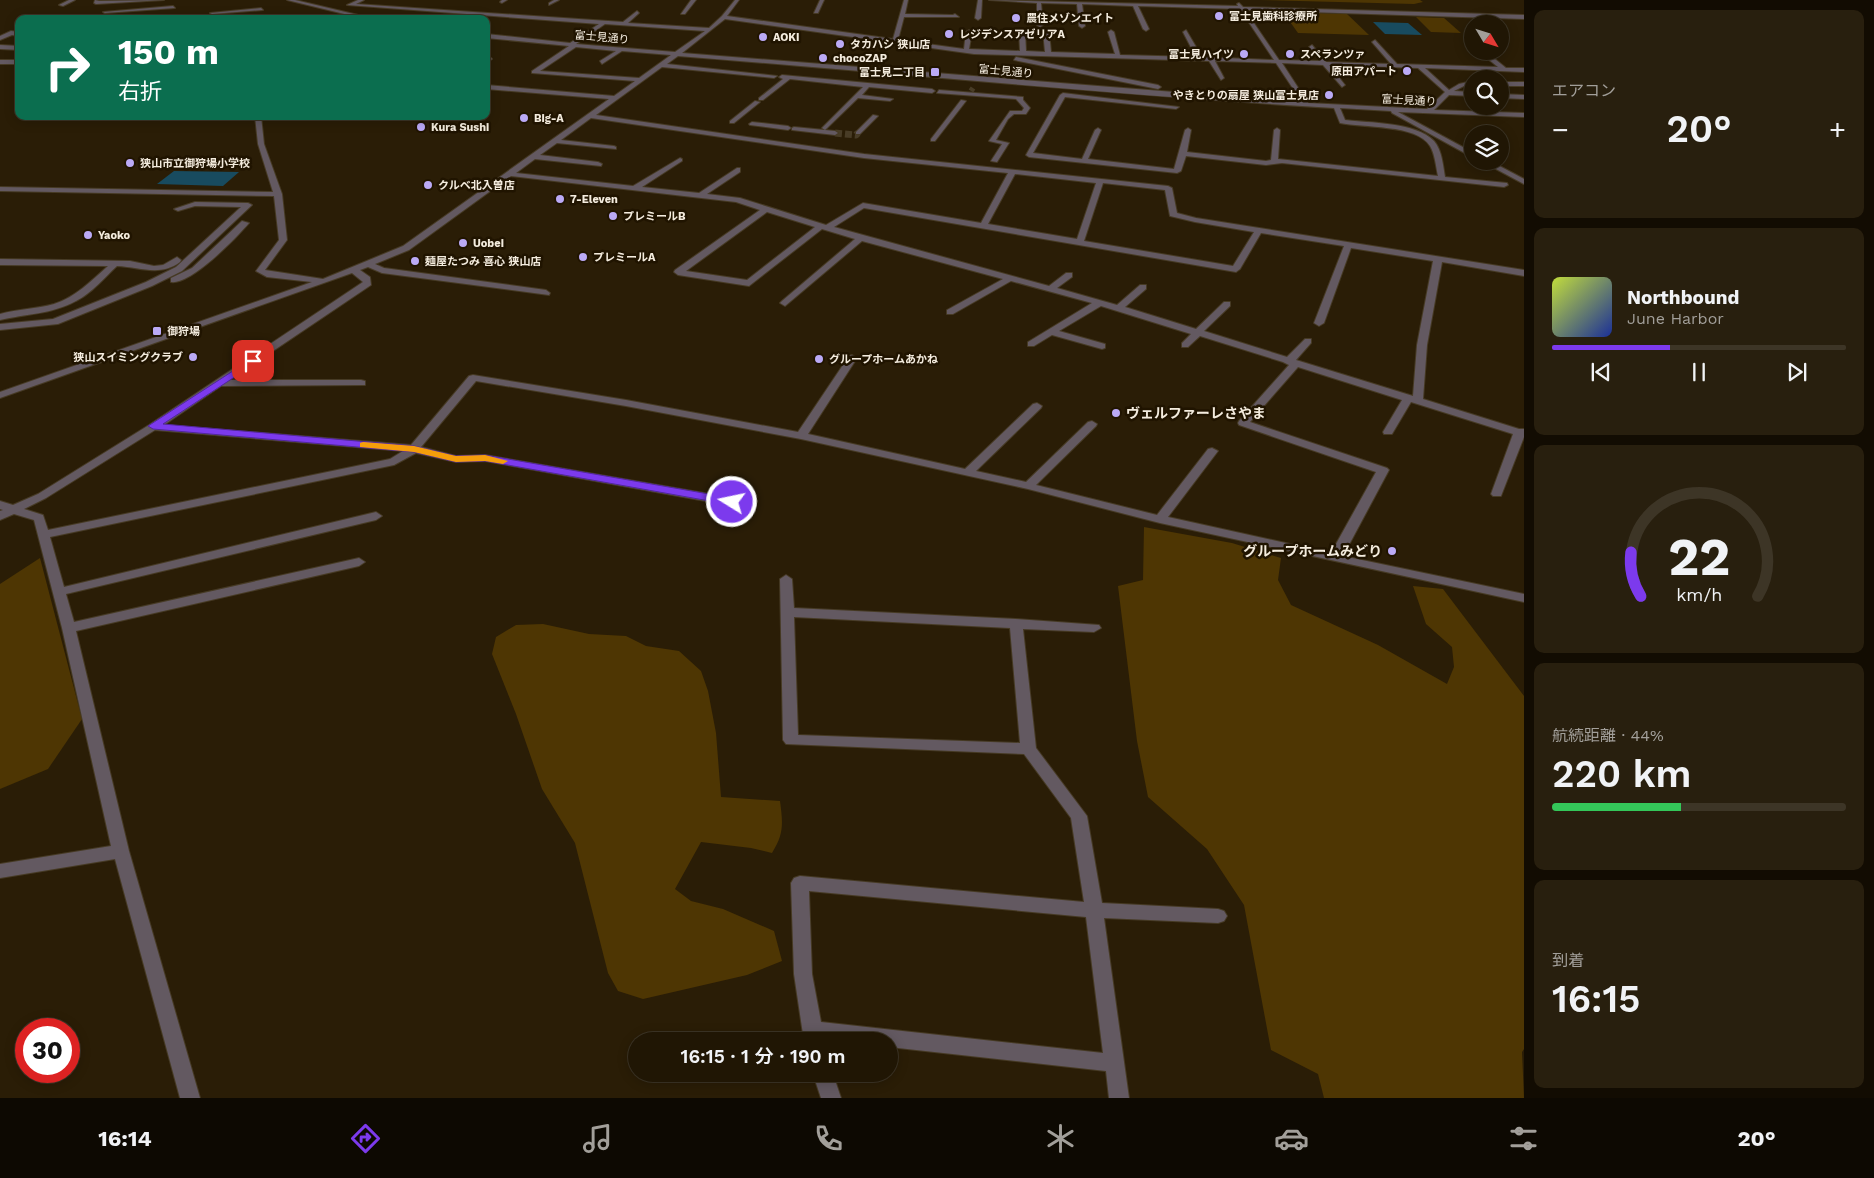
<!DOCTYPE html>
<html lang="ja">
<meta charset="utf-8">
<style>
body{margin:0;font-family:"Work Sans","Noto Sans JP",sans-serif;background:#281f0e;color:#f1f3f6;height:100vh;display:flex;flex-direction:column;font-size:19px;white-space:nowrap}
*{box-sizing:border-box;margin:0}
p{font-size:16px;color:#a29f9a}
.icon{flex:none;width:28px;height:28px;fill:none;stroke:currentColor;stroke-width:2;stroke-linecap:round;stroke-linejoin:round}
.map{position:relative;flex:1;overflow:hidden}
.side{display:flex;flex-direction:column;gap:10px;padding:10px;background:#120c02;width:350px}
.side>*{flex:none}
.guide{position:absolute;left:15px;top:15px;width:475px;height:105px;border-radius:10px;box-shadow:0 2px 12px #0003,0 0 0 1px #3d3526;background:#0b6e4f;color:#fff;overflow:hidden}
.needle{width:32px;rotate:128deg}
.fabs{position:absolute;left:1464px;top:15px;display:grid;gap:10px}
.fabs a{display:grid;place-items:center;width:45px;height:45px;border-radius:50%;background:#201604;box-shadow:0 2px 12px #0003,0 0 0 1px #3d3526;font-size:25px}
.speed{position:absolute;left:15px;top:1018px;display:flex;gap:10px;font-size:25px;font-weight:700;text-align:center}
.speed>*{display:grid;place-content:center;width:65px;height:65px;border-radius:50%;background:#201604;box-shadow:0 2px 12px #0003,0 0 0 1px #3d3526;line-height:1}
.speed .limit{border:8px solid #d22;background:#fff;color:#111}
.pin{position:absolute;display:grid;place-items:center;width:42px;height:42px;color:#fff;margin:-21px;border-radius:10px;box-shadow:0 2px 8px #0006}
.me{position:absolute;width:55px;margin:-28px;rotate:280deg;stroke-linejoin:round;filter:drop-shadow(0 0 4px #0008)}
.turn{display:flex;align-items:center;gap:18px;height:105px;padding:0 20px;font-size:22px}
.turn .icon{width:65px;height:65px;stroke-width:2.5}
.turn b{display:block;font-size:35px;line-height:42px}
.big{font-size:38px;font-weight:600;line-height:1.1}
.side .tile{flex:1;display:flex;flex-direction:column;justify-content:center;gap:8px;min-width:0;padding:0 18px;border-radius:10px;background:#281f0e}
.side .dial{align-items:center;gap:0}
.dial svg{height:130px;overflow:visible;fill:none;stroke:#3d3526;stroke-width:7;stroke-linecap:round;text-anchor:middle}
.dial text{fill:#f1f3f6;stroke:none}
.song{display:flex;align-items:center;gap:15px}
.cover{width:60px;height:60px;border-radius:8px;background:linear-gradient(135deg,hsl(70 70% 55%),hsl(230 70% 35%))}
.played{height:5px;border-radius:2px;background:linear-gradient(90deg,#7c3aed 40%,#3d3526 40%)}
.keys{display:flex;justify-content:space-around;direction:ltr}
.heat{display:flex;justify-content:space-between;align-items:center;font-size:28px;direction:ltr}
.charge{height:8px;border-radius:4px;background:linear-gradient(90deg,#34c759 44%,#3d3526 0)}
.trip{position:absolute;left:628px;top:1032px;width:270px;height:50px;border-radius:25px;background:#201604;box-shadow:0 2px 12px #0003,0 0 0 1px #3d3526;font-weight:600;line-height:50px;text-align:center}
.dock{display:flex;height:80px;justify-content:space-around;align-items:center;background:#0d0902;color:#a29f9a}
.dock .icon{width:35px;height:35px}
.dock .selected{color:#7c3aed}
.dock b{font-size:22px;color:#f1f3f6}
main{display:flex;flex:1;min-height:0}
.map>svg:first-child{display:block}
.green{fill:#4e3603}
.water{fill:#184b5f}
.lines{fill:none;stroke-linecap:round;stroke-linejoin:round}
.minor-tunnel-far1{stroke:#483c26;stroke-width:5.5;stroke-dasharray:5.5 2.5;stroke-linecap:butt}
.minor-tunnel{stroke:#483c26;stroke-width:7;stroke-dasharray:7 3;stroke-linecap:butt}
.minor-casing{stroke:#463a24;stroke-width:2}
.minor{fill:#635961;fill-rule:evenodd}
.route{fill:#7c3aed;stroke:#51269a}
.slow{fill:#f59e0b}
.poi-dot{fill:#bbaaf6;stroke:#201400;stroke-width:2}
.labels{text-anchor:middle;stroke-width:5;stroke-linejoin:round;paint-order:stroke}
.far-poi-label{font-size:11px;font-weight:bold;fill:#f4ecde;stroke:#201400;text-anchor:start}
.far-street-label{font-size:11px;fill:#f4ecde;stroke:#201400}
.poi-label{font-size:14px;font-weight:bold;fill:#f4ecde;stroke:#201400;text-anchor:start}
</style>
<main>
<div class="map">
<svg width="1524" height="1098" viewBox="0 0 1524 1098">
<rect width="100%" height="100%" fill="#2a1d06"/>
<g class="green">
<path d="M 1259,0 L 1420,0 L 1423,2 L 1414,4 Z"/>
<path d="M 1283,12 L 1347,14 L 1369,35 L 1298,33 Z"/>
<path d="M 1416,17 L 1444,18 L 1461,33 L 1431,32 Z"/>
<path d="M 1144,527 L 1232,543 L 1281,558 L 1278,580 L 1291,605 L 1378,645 L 1447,684 L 1454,667 L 1452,647 L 1426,624 L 1413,586 L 1443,589 L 1524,696 L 1524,1049 L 1522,1052 L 1524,1098 L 1324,1098 L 1318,1074 L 1271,1050 L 1244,905 L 1207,849 L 1148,797 L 1137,741 L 1118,586 L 1143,580 Z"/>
<path d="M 40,558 L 82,719 L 48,769 L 0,789 L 0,584 Z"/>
<path d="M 543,624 L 589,634 L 626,636 L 646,646 L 679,651 L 701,671 L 708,691 L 716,733 L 721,797 L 780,801 C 783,824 784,834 772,853 L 751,848 L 701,842 L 675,889 L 691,901 L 723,909 L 774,931 L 782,961 L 747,975 L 643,999 L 618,991 L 608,973 L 575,843 L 542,789 L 516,714 L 492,654 L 496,637 L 516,625 Z"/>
</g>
<g class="water">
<path d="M 1373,22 L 1408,23 L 1422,35 L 1385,34 Z"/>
<path d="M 174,171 L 239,172 L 223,186 L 157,184 Z"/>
</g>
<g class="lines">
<path class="minor-tunnel-far1" d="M 971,91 L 973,88"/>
<path class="minor-tunnel" d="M 835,133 L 856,135 L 858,133"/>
<g class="minor-casing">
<g id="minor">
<path d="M 69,0 L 75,0 L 63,6 L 59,5 Z"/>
<path d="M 95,0 L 99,1 L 164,0 L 96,4 L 94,3 Z"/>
<path d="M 287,0 L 295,0 L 375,19 L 365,19 Z"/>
<path d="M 358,0 L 364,0 L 356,4 L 623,22 L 637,11 L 639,13 L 628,23 L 709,28 L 722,16 L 735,0 L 739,0 L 727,16 L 893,39 L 904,0 L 908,0 L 905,14 L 953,15 L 955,14 L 959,17 L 904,17 L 898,40 L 964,49 L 966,32 L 969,30 L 972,32 L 969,49 L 1020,51 L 1019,31 L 1022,29 L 1025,31 L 1026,51 L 1045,52 L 1043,31 L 1046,29 L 1049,31 L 1051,52 L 1115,54 L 1108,32 L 1111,30 L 1114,32 L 1120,55 L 1196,57 L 1183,32 L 1186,30 L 1202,57 L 1274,60 L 1240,9 L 1138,6 L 1149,29 L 1146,31 L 1143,29 L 1133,6 L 1082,4 L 1085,26 L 1082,28 L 1079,26 L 1077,4 L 1041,3 L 1043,25 L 1040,27 L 1037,25 L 1037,3 L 989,0 L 1238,6 L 1237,4 L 1239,3 L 1243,7 L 1524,15 L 1524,19 L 1245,10 L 1279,60 L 1320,61 L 1309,47 L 1312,45 L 1326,62 L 1391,64 L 1372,42 L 1375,40 L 1397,64 L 1498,67 L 1478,51 L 1485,51 L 1506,68 L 1524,68 L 1524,72 L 1425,68 L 1449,90 L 1459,84 L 1472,81 L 1472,85 L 1464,86 L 1454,91 L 1472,92 L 1472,96 L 1449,95 L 1434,110 L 1524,113 L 1524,117 L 1398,112 L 1472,152 L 1472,157 L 1392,113 L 1391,111 L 1340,108 L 1345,120 C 1369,123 1416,122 1434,141 C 1442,150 1443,166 1445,177 L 1507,183 L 1508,185 L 1504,187 L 1282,163 L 1266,165 L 1186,156 L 1181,171 L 1177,173 L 1029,157 L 1026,155 L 1060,95 L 1063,93 L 1179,107 L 1176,109 L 1065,97 L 1033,153 L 1082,159 L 1095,130 L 1098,128 L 1101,130 L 1088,159 L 1174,169 L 1185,130 L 1188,128 L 1191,130 L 1187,152 L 1266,161 L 1271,160 L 1274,130 L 1277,128 L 1280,130 L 1278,159 L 1438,176 C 1436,167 1435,154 1430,146 C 1417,124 1362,128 1340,123 L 1334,108 C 1115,95 896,73 678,56 L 667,64 L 777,76 L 774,78 L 662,67 L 596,115 L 864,154 L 1168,186 L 1172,188 L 1177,213 L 1196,218 L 1524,270 L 1524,276 L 1442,262 L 1427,345 L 1423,399 L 1519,429 L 1524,429 L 1524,437 L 1501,496 L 1493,496 L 1491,494 L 1513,434 L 1411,402 L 1392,434 L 1384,434 L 1383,432 L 1402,400 L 1298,367 L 1250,422 L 1387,468 L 1389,470 L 1343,556 L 1524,594 L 1524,602 L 1160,523 L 1028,489 L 801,439 L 626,406 L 476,381 L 421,447 L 456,456 L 485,455 L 733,498 L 739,502 L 733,506 L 485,461 L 456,462 L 416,453 L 394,465 L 50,537 L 64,587 L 376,512 L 382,516 L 376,520 L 66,594 L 74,622 L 359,558 L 365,562 L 359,566 L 76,631 L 129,851 L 200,1098 L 180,1098 L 115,859 L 0,878 L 0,864 L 111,846 L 62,628 L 34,520 L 14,514 L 0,520 L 0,511 L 3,510 L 0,509 L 0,501 L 13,505 L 38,494 L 149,425 L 363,282 L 352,273 L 0,398 L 0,392 L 312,282 L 267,277 L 256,271 L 279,240 L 274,196 L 0,191 L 0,187 L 273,192 L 258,144 L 255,116 L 261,116 L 264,144 L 282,194 L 287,240 L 265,270 L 323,279 L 403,246 L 609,99 L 486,89 L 486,85 L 614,96 L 635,81 L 532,73 L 532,71 L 569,46 L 486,38 L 486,34 L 570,43 L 599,24 L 347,5 ZM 725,19 L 974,54 L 1209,61 L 1221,80 L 1224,78 L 1215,61 L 1276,63 L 1302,102 L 682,53 ZM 605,24 L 705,31 L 675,52 L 576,44 ZM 576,47 L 616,51 L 600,61 L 602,64 L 622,51 L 671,55 L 639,78 L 540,71 ZM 1282,63 L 1323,65 L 1342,87 L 1345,85 L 1329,65 L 1418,68 L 1445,92 L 1427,109 L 1308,103 ZM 591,118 L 864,158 L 1008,173 L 981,223 L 863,203 L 826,225 L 740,198 L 707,194 L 740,172 L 740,168 L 737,168 L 699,193 L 642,187 L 682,161 L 682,159 L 680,158 L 633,186 L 516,173 L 535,159 L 601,166 L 602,164 L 598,162 L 540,155 L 557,143 L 616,149 L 616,147 L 614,146 L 561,140 ZM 1015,174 L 1096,183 L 1077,239 L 988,224 ZM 511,176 L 736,202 L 760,210 L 675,270 L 674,272 L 678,275 L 749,286 L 822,229 L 855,239 L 782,301 L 780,303 L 785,306 L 862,241 L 1003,279 L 947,310 L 947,314 L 953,314 L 1011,281 L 1092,303 L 1028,342 L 1028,346 L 1034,346 L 1052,335 L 1102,349 L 1105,348 L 1105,344 L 1059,331 L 1101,306 L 1191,334 L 1182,343 L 1182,347 L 1188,347 L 1200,336 L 1283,362 L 1289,365 L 1239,421 L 1238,423 L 1239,425 L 1376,472 L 1331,553 L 1168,517 L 1218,451 L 1212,448 L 1208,449 L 1157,515 L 1036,485 L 1096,426 L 1097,424 L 1092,421 L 1088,422 L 1026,482 L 976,471 L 1041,408 L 1042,406 L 1037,403 L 1033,404 L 965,469 L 808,434 L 857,358 L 852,355 L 849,356 L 798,432 L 626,400 L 473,375 L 469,376 L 411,445 L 164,425 L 221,386 L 365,385 L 365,381 L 361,380 L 230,380 L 371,285 L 370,277 L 360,270 L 368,267 L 382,273 L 549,295 L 550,293 L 546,290 L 384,268 L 375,264 L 409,250 ZM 1103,183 L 1165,190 L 1170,216 L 1195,222 L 1254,232 L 1233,266 L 1084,241 ZM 864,208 L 1236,272 L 1240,269 L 1261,233 L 1344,246 L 1314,323 L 1319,326 L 1324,323 L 1351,248 L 1433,261 L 1417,345 L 1413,396 L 1296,360 L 1311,343 L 1311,339 L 1305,339 L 1287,357 L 1204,331 L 1230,306 L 1230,302 L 1224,302 L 1196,329 L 1125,307 L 1146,289 L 1146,285 L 1140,285 L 1117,305 L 1057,288 L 1072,277 L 1072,273 L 1066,273 L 1049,286 L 834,227 ZM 767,212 L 815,227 L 747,280 L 686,271 ZM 155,430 L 403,451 L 390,459 L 48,530 L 43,515 L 24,509 L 46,498 Z"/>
<path d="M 502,0 L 507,0 L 502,3 L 500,2 Z"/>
<path d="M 554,0 L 559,0 L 549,5 L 549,3 Z"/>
<path d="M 691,0 L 696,0 L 685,14 L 681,14 Z"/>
<path d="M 820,0 L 824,0 L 818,13 L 814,13 Z"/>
<path d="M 978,0 L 982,0 L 981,18 L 978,20 L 975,18 Z"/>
<path d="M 173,6 L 175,8 L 105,13 L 103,12 Z"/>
<path d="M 261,8 L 263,10 L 212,14 L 210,13 Z"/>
<path d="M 263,16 L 265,19 L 257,19 L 257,18 Z"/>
<path d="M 11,31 L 19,32 L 19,36 L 12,35 L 0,40 L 0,36 Z"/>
<path d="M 0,45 L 19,46 L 19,50 L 0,49 Z"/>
<path d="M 486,57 L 491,58 L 492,59 L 486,63 Z"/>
<path d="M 1016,57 L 1158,85 L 1161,87 L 1158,89 L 1014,60 Z"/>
<rect x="0" y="60" width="19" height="4"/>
<path d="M 782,75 L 932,89 L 935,91 L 932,93 L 869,87 L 862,95 L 893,99 L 890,101 L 858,98 L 825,130 L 822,128 L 863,87 L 790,79 L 763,100 L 759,100 L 759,98 L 783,79 L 779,77 Z"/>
<rect x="1500" y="82" width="24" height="4"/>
<path d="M 939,90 L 1023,97 L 1023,100 L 1030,108 L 1026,114 L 1014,114 L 1008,119 L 996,140 L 1009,143 L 997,162 L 991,161 L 1002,144 L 989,141 L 1010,111 L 1022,111 L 1024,108 L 1016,99 L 937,93 Z"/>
<path d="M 1500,94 L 1524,95 L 1524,99 L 1500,98 Z"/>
<path d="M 961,100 L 966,101 L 935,141 L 931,141 L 931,139 Z"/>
<path d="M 755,101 L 760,102 L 734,123 L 730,123 L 730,121 Z"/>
<path d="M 873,115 L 878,116 L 860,134 L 856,134 L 856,132 Z"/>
<path d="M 752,122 L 788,126 L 791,128 L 788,130 L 750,125 L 749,124 Z"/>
<path d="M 794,127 L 835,131 L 838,133 L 835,135 L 792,130 L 792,128 Z"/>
<path d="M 1481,161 L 1490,161 L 1524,179 L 1524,184 Z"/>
<path d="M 195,202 L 248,203 L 252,205 L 182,271 L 152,286 L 58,324 L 0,330 L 0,324 L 53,319 L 146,282 L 176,267 L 241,207 L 195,206 L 178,211 L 174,209 Z"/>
<path d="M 242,221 L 249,223 C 236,238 191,285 171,282 L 171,278 L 192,268 Z"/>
<path d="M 177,257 L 181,260 L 180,262 C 160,277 140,267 117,266 C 104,278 92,293 76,301 C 53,314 25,314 0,320 L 0,314 C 18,309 36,309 54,304 C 76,297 91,281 108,266 L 0,265 L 0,259 L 130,261 L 154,266 L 163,265 Z"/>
<path d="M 786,575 L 792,579 L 794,608 L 1016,619 L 1099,625 L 1101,628 L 1094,632 L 1023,629 L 1036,748 L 1087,816 L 1102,903 L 1218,909 L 1224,911 L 1227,916 L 1224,921 L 1218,923 L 1104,918 L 1129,1098 L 1109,1098 L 1106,1071 L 889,1047 L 889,1041 L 804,1041 L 794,974 L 791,883 L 794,878 L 800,876 L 1084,902 L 1071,818 L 1024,754 L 786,744 L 783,740 L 780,579 ZM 794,617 L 1010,628 L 1020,743 L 798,735 ZM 809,891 L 1086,917 L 1103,1053 L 821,1022 L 812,974 Z"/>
<path d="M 813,1074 L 833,1074 L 841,1098 L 821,1098 Z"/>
</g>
</g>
<use href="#minor" class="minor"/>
</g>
<path class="route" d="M 253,358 L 256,359 L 256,363 L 163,424 L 414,446 L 456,456 L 485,455 L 732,498 L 738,502 L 732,505 L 485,461 L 456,462 L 414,452 L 153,429 L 148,426 Z"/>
<path class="slow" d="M 363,442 L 414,446 L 456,456 L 485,455 L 508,461 L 503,464 L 485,461 L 456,462 L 414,452 L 360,447 L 360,443 Z"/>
<g class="poi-dot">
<circle cx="1219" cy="16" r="5"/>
<circle cx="1016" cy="18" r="5"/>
<circle cx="949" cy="34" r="5"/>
<circle cx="763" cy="37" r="5"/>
<circle cx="840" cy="44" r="5"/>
<circle cx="1244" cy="54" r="5"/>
<circle cx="1290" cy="54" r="5"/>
<circle cx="823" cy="58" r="5"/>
<circle cx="1407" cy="71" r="5"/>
<rect x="930" y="67" width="10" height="10" rx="2.5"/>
<circle cx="1329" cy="95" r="5"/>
<circle cx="524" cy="118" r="5"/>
<circle cx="421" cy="127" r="5"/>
<circle cx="130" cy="163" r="5"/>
<circle cx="428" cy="185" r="5"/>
<circle cx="560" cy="199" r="5"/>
<circle cx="613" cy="216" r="5"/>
<circle cx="88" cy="235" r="5"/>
<circle cx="463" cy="243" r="5"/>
<circle cx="583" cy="257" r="5"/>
<circle cx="415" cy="261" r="5"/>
<rect x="152" y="326" width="10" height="10" rx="2.5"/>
<circle cx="193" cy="357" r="5"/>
<circle cx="819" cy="359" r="5"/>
<circle cx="1116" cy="413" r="5"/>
<circle cx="1392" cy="551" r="5"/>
</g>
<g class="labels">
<g class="far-poi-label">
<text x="1229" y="20">富士見歯科診療所</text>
<text x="1026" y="22">農住メゾンエイト</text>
<text x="959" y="38">レジデンスアゼリアA</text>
<text x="773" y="41">AOKI</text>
<text x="850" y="48">タカハシ 狭山店</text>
<text x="1234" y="58" text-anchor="end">富士見ハイツ</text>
<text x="1300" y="58">スペランツァ</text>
<text x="833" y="62">chocoZAP</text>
<text x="1397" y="75" text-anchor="end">原田アパート</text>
<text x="925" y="76" text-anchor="end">富士見二丁目</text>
<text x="1319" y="99" text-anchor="end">やきとりの扇屋 狭山富士見店</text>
<text x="534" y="122">Big-A</text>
<text x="431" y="131">Kura Sushi</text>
<text x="140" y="167">狭山市立御狩場小学校</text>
<text x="438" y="189">クルベ北入曽店</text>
<text x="570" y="203">7-Eleven</text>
<text x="623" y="220">プレミールB</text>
<text x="98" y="239">Yaoko</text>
<text x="473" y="247">Uobei</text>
<text x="593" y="261">プレミールA</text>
<text x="425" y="265">麺屋たつみ 喜心 狭山店</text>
<text x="167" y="335">御狩場</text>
<text x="183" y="361" text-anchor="end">狭山スイミングクラブ</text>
<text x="829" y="363">グループホームあかね</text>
</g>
<g class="far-street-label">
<text transform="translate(602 37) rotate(5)" y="4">富士見通り</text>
<text transform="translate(1006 71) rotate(5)" y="4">富士見通り</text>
<text transform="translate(1409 100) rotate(3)" y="4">富士見通り</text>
</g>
<g class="poi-label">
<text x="1126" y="418">ヴェルファーレさやま</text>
<text x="1382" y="556" text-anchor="end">グループホームみどり</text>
</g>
</g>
</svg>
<div class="fabs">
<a><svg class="needle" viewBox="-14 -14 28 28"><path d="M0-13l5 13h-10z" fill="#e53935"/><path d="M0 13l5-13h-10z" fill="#a29f9a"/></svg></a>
<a><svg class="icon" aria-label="search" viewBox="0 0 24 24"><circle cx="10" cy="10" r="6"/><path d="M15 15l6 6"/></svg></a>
<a><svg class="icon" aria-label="layers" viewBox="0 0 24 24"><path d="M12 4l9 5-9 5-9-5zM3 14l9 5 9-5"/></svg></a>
</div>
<div class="speed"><div class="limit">30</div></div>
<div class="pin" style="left:253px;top:361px;background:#d93025"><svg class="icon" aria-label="arrive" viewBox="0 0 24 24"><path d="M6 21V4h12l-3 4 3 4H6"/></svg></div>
<svg class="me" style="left:732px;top:502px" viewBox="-20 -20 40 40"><circle r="17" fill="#7c3aed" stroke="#fff" stroke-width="3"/><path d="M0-11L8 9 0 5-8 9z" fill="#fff"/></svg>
<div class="trip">16:15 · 1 分 · 190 m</div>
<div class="guide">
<div class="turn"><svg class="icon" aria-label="right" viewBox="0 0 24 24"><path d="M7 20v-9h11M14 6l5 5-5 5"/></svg><div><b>150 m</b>右折</div></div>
</div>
</div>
<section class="side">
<div class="tile"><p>エアコン</p>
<div class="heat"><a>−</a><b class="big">20°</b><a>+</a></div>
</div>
<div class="tile">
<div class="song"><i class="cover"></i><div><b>Northbound</b><p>June Harbor</p></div></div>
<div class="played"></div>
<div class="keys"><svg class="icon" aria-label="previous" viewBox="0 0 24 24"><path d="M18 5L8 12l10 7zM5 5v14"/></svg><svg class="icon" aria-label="pause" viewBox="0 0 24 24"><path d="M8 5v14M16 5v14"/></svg><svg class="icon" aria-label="next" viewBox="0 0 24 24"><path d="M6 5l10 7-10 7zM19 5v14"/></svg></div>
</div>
<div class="tile dial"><svg viewBox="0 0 100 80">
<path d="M14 69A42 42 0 1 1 86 69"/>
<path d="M14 69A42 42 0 0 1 8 42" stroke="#7c3aed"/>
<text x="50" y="56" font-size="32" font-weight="700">22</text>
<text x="50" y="72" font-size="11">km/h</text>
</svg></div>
<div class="tile"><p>航続距離 · 44%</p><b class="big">220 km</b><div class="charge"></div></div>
<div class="tile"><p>到着</p><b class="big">16:15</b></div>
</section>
</main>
<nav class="dock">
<b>16:14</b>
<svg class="icon selected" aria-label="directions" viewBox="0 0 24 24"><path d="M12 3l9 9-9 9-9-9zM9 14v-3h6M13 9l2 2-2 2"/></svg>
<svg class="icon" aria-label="music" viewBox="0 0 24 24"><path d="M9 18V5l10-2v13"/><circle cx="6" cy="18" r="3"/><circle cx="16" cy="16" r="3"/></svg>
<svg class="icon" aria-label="phone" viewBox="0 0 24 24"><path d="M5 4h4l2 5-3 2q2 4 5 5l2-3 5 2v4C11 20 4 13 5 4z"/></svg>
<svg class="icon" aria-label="climate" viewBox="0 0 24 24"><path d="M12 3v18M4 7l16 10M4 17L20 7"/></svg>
<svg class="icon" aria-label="car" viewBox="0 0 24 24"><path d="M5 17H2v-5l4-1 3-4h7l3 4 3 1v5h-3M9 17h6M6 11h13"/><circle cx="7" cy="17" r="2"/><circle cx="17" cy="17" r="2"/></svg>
<svg class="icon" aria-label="filters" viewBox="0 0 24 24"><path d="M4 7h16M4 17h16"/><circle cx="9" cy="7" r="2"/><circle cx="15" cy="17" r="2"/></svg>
<b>20°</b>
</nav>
